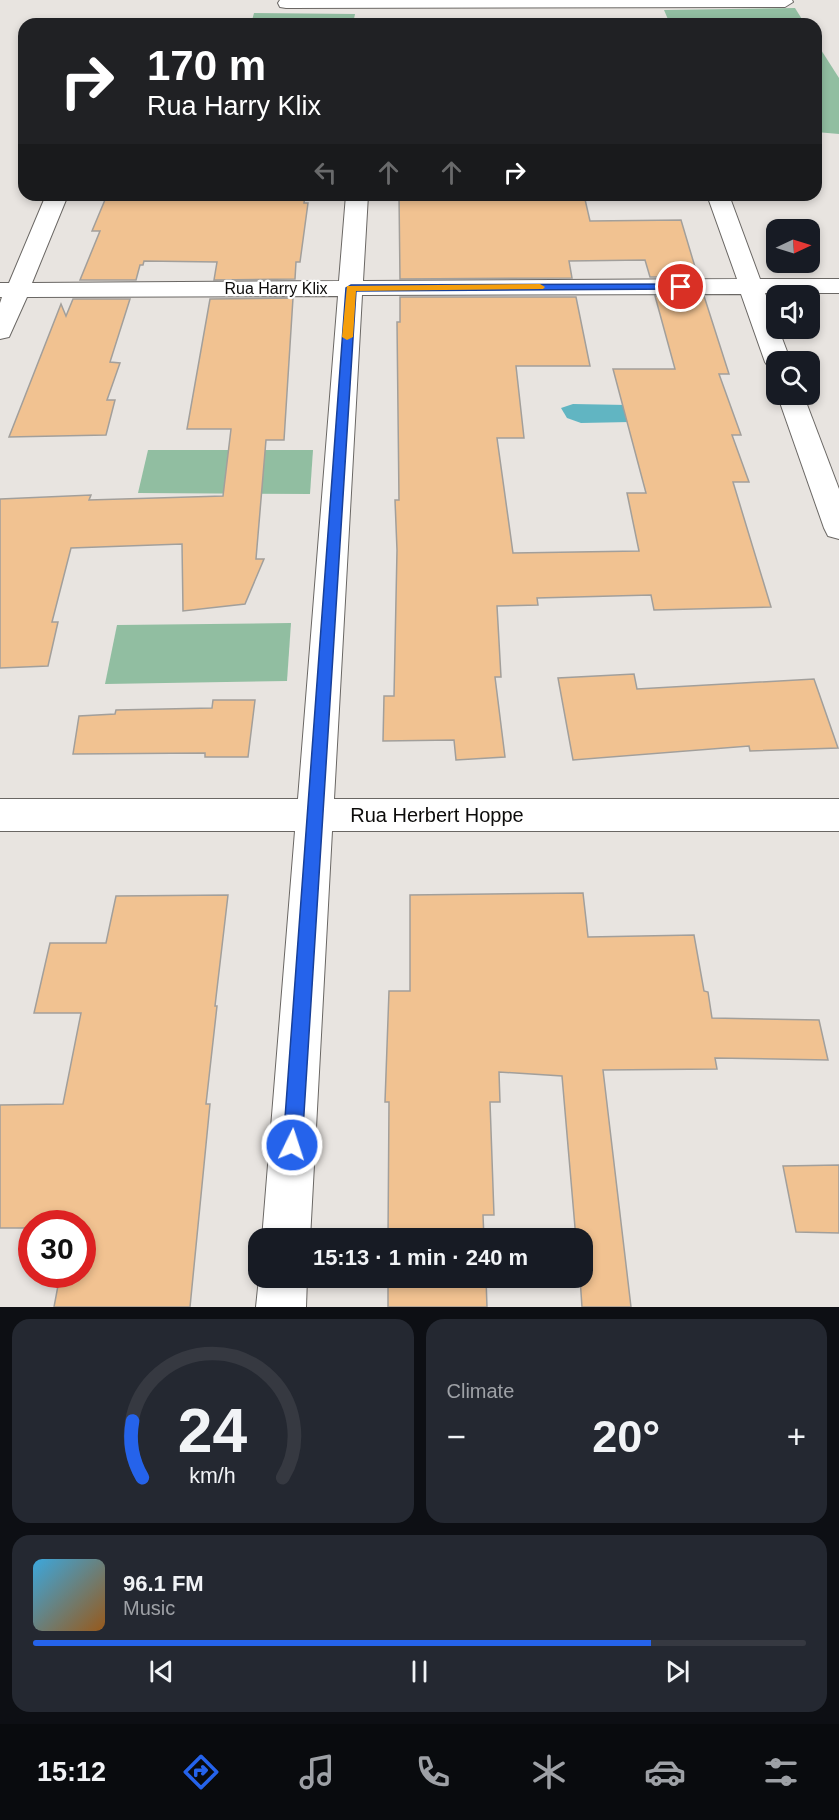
<!DOCTYPE html>
<meta charset="utf-8">
<style>
body{margin:0;font-family:Helvetica,sans-serif;background:#242831;color:#f1f3f6;height:100vh;display:flex;flex-direction:column;font-size:22px;white-space:nowrap}
*{box-sizing:border-box;margin:0}
p{font-size:20px;color:#9ea1a6}
.icon{flex:none;width:33px;height:33px;fill:none;stroke:currentColor;stroke-width:2;stroke-linecap:round;stroke-linejoin:round}
.map{position:relative;height:1307px;overflow:hidden}
.details{display:flex;flex-direction:column;gap:12px;padding:12px;background:#0d0f14;flex:1}
.details>*{flex:none}
.guide{position:absolute;left:18px;top:18px;width:804px;height:183px;border-radius:18px;box-shadow:0 3px 9px #0003;background:#202124;color:#fff;overflow:hidden}
.needle{width:39px;rotate:86deg}
.fabs{position:absolute;left:766px;top:219px;display:grid;gap:12px}
.fabs a{display:grid;place-items:center;width:54px;height:54px;border-radius:12px;background:#171b24;box-shadow:0 3px 9px #0003;font-size:30px}
.speed{position:absolute;left:18px;top:1210px;display:flex;gap:12px;font-size:30px;font-weight:700;text-align:center}
.speed>*{display:grid;place-content:center;width:78px;height:78px;border-radius:50%;background:#171b24;box-shadow:0 3px 9px #0003;line-height:1}
.speed .limit{border:9px solid #d22;background:#fff;color:#111}
.pin{position:absolute;display:grid;place-items:center;width:51px;height:51px;color:#fff;margin:-26px;border:3px solid #fff;border-radius:50%;box-shadow:0 2px 6px #0007}
.me{position:absolute;width:66px;margin:-33px;rotate:4deg;stroke-linejoin:round;filter:drop-shadow(0 0 4px #0008)}
.turn{display:flex;align-items:center;gap:21px;height:126px;padding:0 30px;font-size:27px}
.turn .icon{width:78px;height:78px;stroke-width:2.5}
.turn b{display:block;font-size:42px;line-height:51px}
.lanes{display:flex;align-items:center;height:57px;padding:0 30px;background:#0003;justify-content:center;gap:30px;direction:ltr}
.lanes .off{opacity:.35}
.big{font-size:45px;font-weight:700;line-height:1.1}
.details .card{flex:1;display:flex;flex-direction:column;justify-content:center;gap:9px;min-width:0;padding:0 21px;border-radius:18px;background:#242831}
.details .dial{align-items:center;gap:0}
.dial svg{height:156px;overflow:visible;fill:none;stroke:#363941;stroke-width:7;stroke-linecap:round;text-anchor:middle}
.dial text{fill:#f1f3f6;stroke:none}
.song{display:flex;align-items:center;gap:18px}
.cover{width:72px;height:72px;border-radius:9px;background:linear-gradient(135deg,hsl(200 70% 55%),hsl(30 70% 35%))}
.played{height:6px;border-radius:3px;background:linear-gradient(90deg,#2563eb 80%,#363941 80%)}
.keys{display:flex;justify-content:space-around;direction:ltr}
.heat{display:flex;justify-content:space-between;align-items:center;font-size:33px;direction:ltr}
.details .tiles{flex:1;display:grid;gap:12px;grid-template-columns:1fr 1fr}
.card:last-child{grid-column:span 2}
.trip{position:absolute;left:248px;top:1228px;width:345px;height:60px;border-radius:18px;background:#171b24;box-shadow:0 3px 9px #0003;font-weight:700;line-height:60px;text-align:center}
.dock{display:flex;height:96px;justify-content:space-around;align-items:center;background:#090b0e;color:#9ea1a6}
.dock .icon{width:42px;height:42px}
.dock .selected{color:#2563eb}
.dock b{font-size:27px;color:#f1f3f6}
.map>svg:first-child{display:block}
.green{fill:#91bea1}
.water{fill:#61b5c2}
.building{fill:#f1c291;stroke:#a29f9b;stroke-width:1.5}
.lines{fill:none;stroke-linecap:round;stroke-linejoin:round}
.street-casing{stroke:#6a6764;stroke-width:2}
.street{fill:#fff;fill-rule:evenodd}
.route{fill:#2563eb;stroke:#184099;stroke-width:1.5}
.slow{fill:#f59e0b}
.labels{text-anchor:middle;stroke-width:4.5;stroke-linejoin:round;paint-order:stroke}
.far-street-label{font-size:16px;fill:#0c0b0a;stroke:#fff}
.street-label{font-size:20px;fill:#0c0b0a;stroke:#fff}
</style>
<div class="map">
<svg width="839" height="1307" viewBox="0 0 839 1307">
<rect width="100%" height="100%" fill="#e8e4e0"/>
<g class="green">
<path d="M 795,8 L 805,24 L 670,24 L 664,10 Z"/>
<path d="M 254,13 L 355,14 L 353,24 L 251,24 Z"/>
<path d="M 816,42 L 839,78 L 839,134 L 816,132 Z"/>
<path d="M 148,450 L 313,450 L 310,494 L 138,493 Z"/>
<path d="M 291,623 L 287,681 L 105,684 L 117,625 Z"/>
</g>
<path class="water" d="M 573,404 L 627,405 L 630,422 L 581,423 L 567,418 L 561,408 Z"/>
<g class="building">
<path d="M 107,195 L 305,195 L 304,203 L 308,203 L 300,262 L 296,262 L 295,279 L 214,280 L 217,262 L 144,261 L 143,265 L 140,265 L 136,280 L 80,280 L 100,231 L 92,231 Z"/>
<path d="M 399,195 L 584,195 L 590,221 L 681,220 L 698,277 L 650,277 L 645,260 L 569,261 L 572,278 L 400,279 Z"/>
<path d="M 655,296 L 704,296 L 729,374 L 719,374 L 741,435 L 732,435 L 749,482 L 733,482 L 771,607 L 654,610 L 651,595 L 537,598 L 538,605 L 497,606 L 501,677 L 495,677 L 505,757 L 456,760 L 454,740 L 383,741 L 384,696 L 394,696 L 397,550 L 395,500 L 399,500 L 397,322 L 400,322 L 400,297 L 576,297 L 590,366 L 516,366 L 524,438 L 497,438 L 513,553 L 639,551 L 627,493 L 646,493 L 613,369 L 675,369 Z"/>
<path d="M 293,298 L 284,440 L 266,440 L 256,559 L 264,559 L 245,604 L 183,611 L 182,544 L 71,548 L 52,622 L 58,622 L 48,666 L 0,668 L 0,499 L 91,495 L 89,500 L 223,496 L 231,429 L 187,429 L 210,299 Z"/>
<path d="M 73,299 L 130,299 L 110,362 L 120,363 L 107,400 L 115,400 L 106,435 L 9,437 L 61,304 L 66,316 Z"/>
<path d="M 634,674 L 637,689 L 814,679 L 838,748 L 750,751 L 749,746 L 573,760 L 558,678 Z"/>
<path d="M 213,700 L 255,700 L 248,757 L 205,757 L 205,753 L 73,754 L 79,716 L 115,714 L 116,710 L 212,708 Z"/>
<path d="M 583,893 L 588,937 L 694,935 L 704,991 L 708,992 L 712,1018 L 819,1020 L 828,1060 L 715,1058 L 717,1069 L 603,1070 L 631,1307 L 582,1307 L 580,1278 L 582,1278 L 582,1239 L 576,1239 L 562,1076 L 499,1072 L 500,1102 L 490,1102 L 494,1215 L 483,1215 L 484,1239 L 388,1239 L 389,1102 L 385,1102 L 389,991 L 410,991 L 410,895 Z"/>
<path d="M 228,895 L 215,1006 L 217,1006 L 206,1104 L 210,1104 L 190,1307 L 54,1307 L 60,1275 L 82,1275 L 82,1224 L 32,1224 L 32,1228 L 0,1228 L 0,1105 L 63,1104 L 81,1013 L 34,1013 L 50,943 L 106,943 L 116,896 Z"/>
<path d="M 839,1165 L 839,1233 L 796,1232 L 783,1166 Z"/>
<path d="M 388,1278 L 486,1278 L 487,1307 L 388,1307 Z"/>
</g>
<g class="lines">
<g class="street-casing">
<g id="street">
<path d="M 280,0 L 792,0 L 793,2 L 785,7 L 286,8 L 280,7 L 278,3 Z"/>
<path d="M 46,195 L 68,195 L 32,283 L 339,281 L 346,195 L 368,195 L 363,281 L 737,279 L 707,195 L 729,195 L 760,279 L 839,279 L 839,293 L 765,293 L 791,362 L 777,362 L 777,370 L 769,368 L 765,362 L 741,294 L 362,295 L 334,799 L 839,799 L 839,831 L 332,831 L 310,1239 L 262,1239 L 295,831 L 0,831 L 0,799 L 298,799 L 338,296 L 27,297 L 9,337 L 0,339 L 0,303 L 2,297 L 0,297 L 0,283 L 9,283 Z"/>
<path d="M 777,394 L 803,394 L 839,489 L 839,539 L 828,536 L 824,528 Z"/>
<path d="M 259,1278 L 307,1278 L 306,1307 L 256,1307 Z"/>
</g>
</g>
<use href="#street" class="street"/>
</g>
<path class="route" d="M 681,284 L 684,285 L 684,289 L 356,291 L 302,1145 L 299,1151 L 292,1154 L 286,1151 L 283,1145 L 346,288 L 351,285 Z"/>
<path class="slow" d="M 540,284 L 545,287 L 543,289 L 356,291 L 353,337 L 347,340 L 342,337 L 347,286 Z"/>
<g class="labels">
<g class="far-street-label">
<text x="276" y="294">Rua Harry Klix</text>
</g>
<g class="street-label">
<text x="437" y="822">Rua Herbert Hoppe</text>
</g>
</g>
</svg>
<div class="fabs">
<a><svg class="needle" viewBox="-14 -14 28 28"><path d="M0-13l5 13h-10z" fill="#e53935"/><path d="M0 13l5-13h-10z" fill="#9ea1a6"/></svg></a>
<a><svg class="icon" aria-label="sound" viewBox="0 0 24 24"><path d="M4 9h4l5-4v14l-5-4H4zM17 9q2 3 0 6"/></svg></a>
<a><svg class="icon" aria-label="search" viewBox="0 0 24 24"><circle cx="10" cy="10" r="6"/><path d="M15 15l6 6"/></svg></a>
</div>
<div class="speed"><div class="limit">30</div></div>
<div class="pin" style="left:681px;top:287px;background:#d93025"><svg class="icon" aria-label="arrive" viewBox="0 0 24 24"><path d="M6 21V4h12l-3 4 3 4H6"/></svg></div>
<svg class="me" style="left:292px;top:1145px" viewBox="-20 -20 40 40"><circle r="17" fill="#2563eb" stroke="#fff" stroke-width="3"/><path d="M0-11L8 9 0 5-8 9z" fill="#fff"/></svg>
<div class="trip">15:13 · 1 min · 240 m</div>
<div class="guide">
<div class="turn"><svg class="icon" aria-label="right" viewBox="0 0 24 24"><path d="M7 20v-9h11M14 6l5 5-5 5"/></svg><div><b>170 m</b>Rua Harry Klix</div></div>
<div class="lanes"><svg class="icon off" aria-label="left" viewBox="0 0 24 24"><path d="M17 20v-9H6M10 6l-5 5 5 5"/></svg><svg class="icon off" aria-label="ahead" viewBox="0 0 24 24"><path d="M12 20V5M6 11l6-6 6 6"/></svg><svg class="icon off" aria-label="ahead" viewBox="0 0 24 24"><path d="M12 20V5M6 11l6-6 6 6"/></svg><svg class="icon" aria-label="right" viewBox="0 0 24 24"><path d="M7 20v-9h11M14 6l5 5-5 5"/></svg></div>
</div>
</div>
<section class="details">
<div class="tiles">
<div class="card dial"><svg viewBox="0 0 100 80">
<path d="M14 69A42 42 0 1 1 86 69"/>
<path d="M14 69A42 42 0 0 1 9 40" stroke="#2563eb"/>
<text x="50" y="56" font-size="32" font-weight="700">24</text>
<text x="50" y="72" font-size="11">km/h</text>
</svg></div>
<div class="card"><p>Climate</p>
<div class="heat"><a>−</a><b class="big">20°</b><a>+</a></div>
</div>
<div class="card">
<div class="song"><i class="cover"></i><div><b>96.1 FM</b><p>Music</p></div></div>
<div class="played"></div>
<div class="keys"><svg class="icon" aria-label="previous" viewBox="0 0 24 24"><path d="M18 5L8 12l10 7zM5 5v14"/></svg><svg class="icon" aria-label="pause" viewBox="0 0 24 24"><path d="M8 5v14M16 5v14"/></svg><svg class="icon" aria-label="next" viewBox="0 0 24 24"><path d="M6 5l10 7-10 7zM19 5v14"/></svg></div>
</div>
</div>
</section>
<nav class="dock">
<b>15:12</b>
<svg class="icon selected" aria-label="directions" viewBox="0 0 24 24"><path d="M12 3l9 9-9 9-9-9zM9 14v-3h6M13 9l2 2-2 2"/></svg>
<svg class="icon" aria-label="music" viewBox="0 0 24 24"><path d="M9 18V5l10-2v13"/><circle cx="6" cy="18" r="3"/><circle cx="16" cy="16" r="3"/></svg>
<svg class="icon" aria-label="phone" viewBox="0 0 24 24"><path d="M5 4h4l2 5-3 2q2 4 5 5l2-3 5 2v4C11 20 4 13 5 4z"/></svg>
<svg class="icon" aria-label="climate" viewBox="0 0 24 24"><path d="M12 3v18M4 7l16 10M4 17L20 7"/></svg>
<svg class="icon" aria-label="car" viewBox="0 0 24 24"><path d="M5 17H2v-5l4-1 3-4h7l3 4 3 1v5h-3M9 17h6M6 11h13"/><circle cx="7" cy="17" r="2"/><circle cx="17" cy="17" r="2"/></svg>
<svg class="icon" aria-label="filters" viewBox="0 0 24 24"><path d="M4 7h16M4 17h16"/><circle cx="9" cy="7" r="2"/><circle cx="15" cy="17" r="2"/></svg>
</nav>
